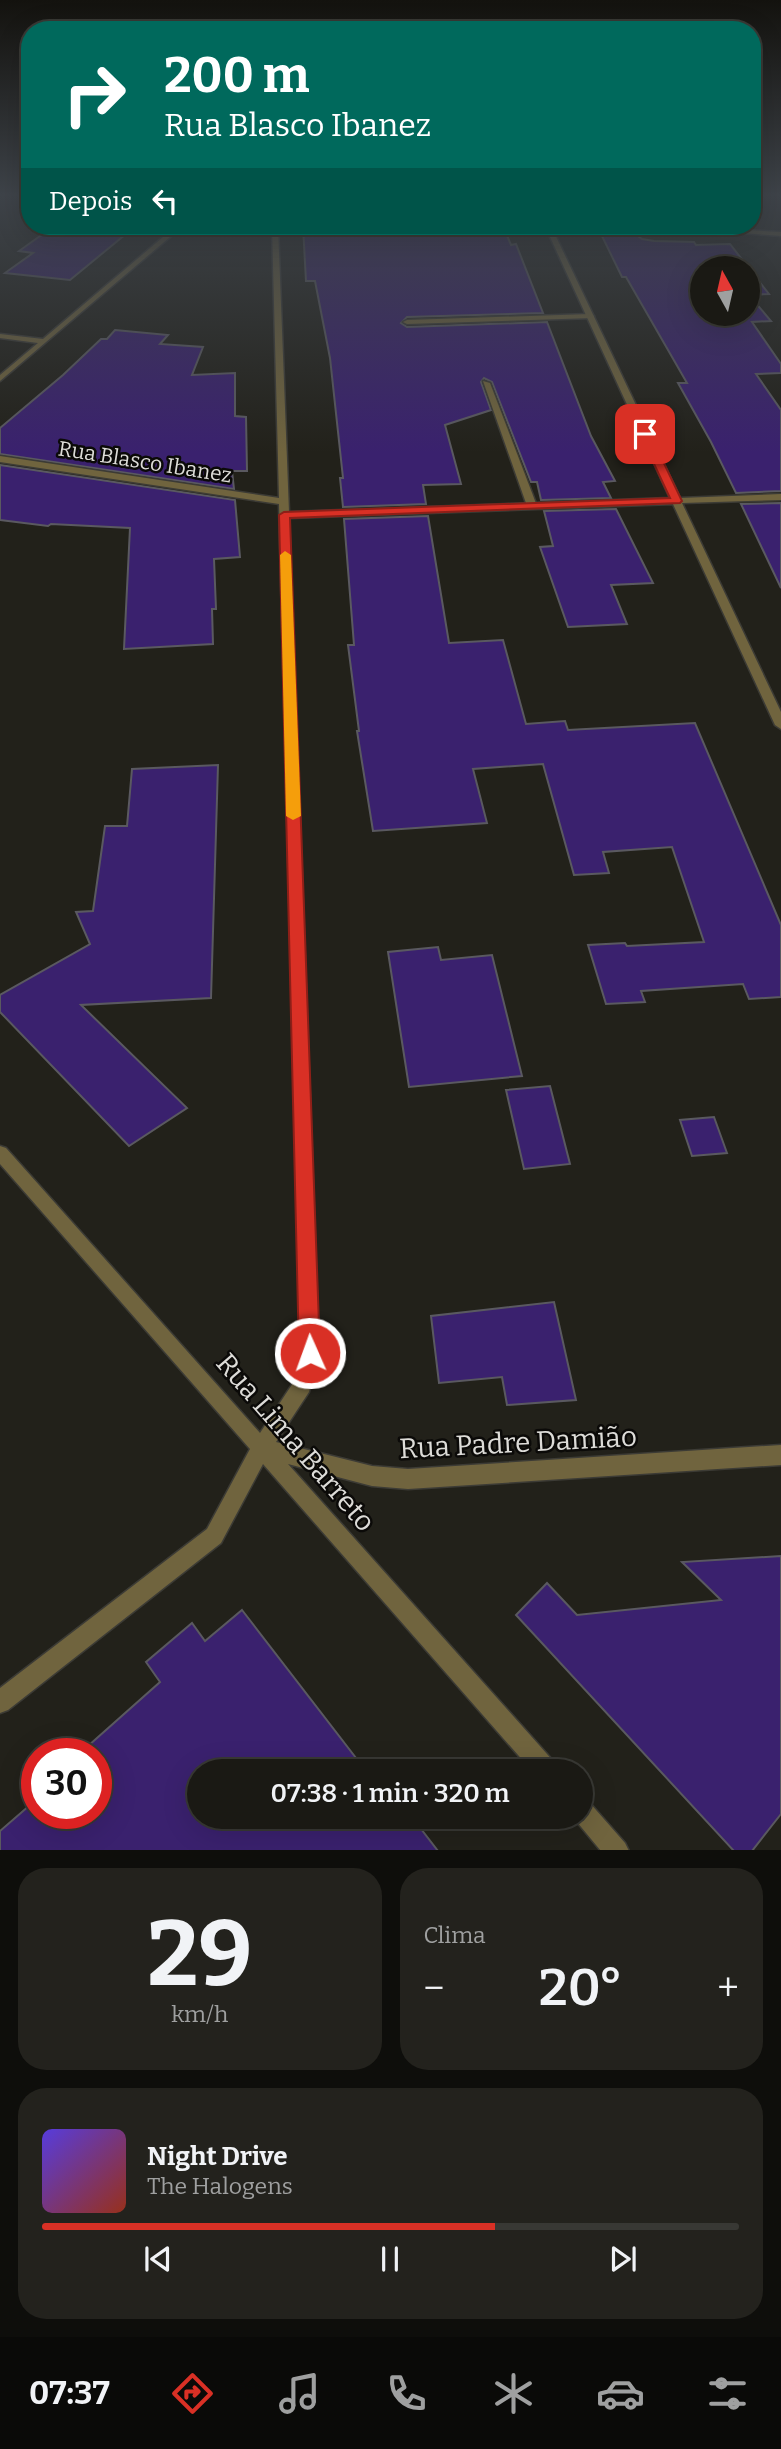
<!DOCTYPE html>
<html lang="pt">
<meta charset="utf-8">
<style>
body{margin:0;font-family:Bitter,serif;background:#23221d;color:#f1f3f6;height:100vh;display:flex;flex-direction:column;font-size:26px;white-space:nowrap}
*{box-sizing:border-box;margin:0}
p{font-size:23px;color:#9fa0a0}
.icon{flex:none;width:38px;height:38px;fill:none;stroke:currentColor;stroke-width:2;stroke-linecap:round;stroke-linejoin:round}
.map{position:relative;height:1850px;overflow:hidden}
.panel{display:flex;flex-direction:column;gap:18px;padding:18px;background:#0e0e0b;flex:1}
.panel>*{flex:none}
.top-card{position:absolute;left:21px;top:21px;width:740px;height:214px;border-radius:28px;box-shadow:0 7px 28px #0002,0 0 0 2px #383834;background:#00695c;color:#fff;overflow:hidden}
.needle{width:46px;rotate:352deg}
.tools{position:absolute;left:690px;top:256px;display:grid;gap:14px}
.tools a{display:grid;place-items:center;width:70px;height:70px;border-radius:50%;background:#1a1914;box-shadow:0 7px 28px #0002,0 0 0 2px #383834;font-size:35px}
.speed{position:absolute;left:21px;top:1738px;display:flex;gap:14px;font-size:35px;font-weight:700;text-align:center}
.speed>*{display:grid;place-content:center;width:91px;height:91px;border-radius:50%;background:#1a1914;box-shadow:0 7px 28px #0002,0 0 0 2px #383834;line-height:1}
.speed .limit{border:10px solid #d22;background:#fff;color:#111}
.pin{position:absolute;display:grid;place-items:center;width:60px;height:60px;color:#fff;margin:-30px;border-radius:14px;box-shadow:0 4px 10px #0006}
.me{position:absolute;width:77px;margin:-38px;rotate:358deg;stroke-linejoin:round;filter:drop-shadow(0 0 5px #0008)}
.turn{display:flex;align-items:center;gap:24px;height:147px;padding:0 28px;font-size:32px}
.turn .icon{width:91px;height:91px;stroke-width:2.5}
.turn b{display:block;font-size:49px;line-height:60px}
.then{display:flex;align-items:center;height:66px;padding:0 28px;background:#0003;gap:14px;font-size:26px}
.big{font-size:52px;font-weight:600;line-height:1.1}
.panel .tile{flex:1;display:flex;flex-direction:column;justify-content:center;gap:10px;min-width:0;padding:0 24px;border-radius:28px;background:#23221d}
.panel .dial{align-items:center;gap:0}
.dial b{font-size:91px;line-height:1}
.song{display:flex;align-items:center;gap:21px}
.cover{width:84px;height:84px;border-radius:10px;background:linear-gradient(135deg,hsl(250 70% 55%),hsl(10 70% 35%))}
.played{height:7px;border-radius:4px;background:linear-gradient(90deg,#d93025 65%,#383834 65%)}
.keys{display:flex;justify-content:space-around;direction:ltr}
.heat{display:flex;justify-content:space-between;align-items:center;font-size:38px;direction:ltr}
.panel .tiles{flex:1;display:grid;gap:18px;grid-template-columns:1fr 1fr}
.tile:last-child{grid-column:span 2}
.trip{position:absolute;left:187px;top:1759px;width:406px;height:70px;border-radius:35px;background:#1a1914;box-shadow:0 7px 28px #0002,0 0 0 2px #383834;font-weight:600;line-height:70px;text-align:center}
.tabs{display:flex;height:112px;justify-content:space-around;align-items:center;background:#0a0a08;color:#9fa0a0}
.tabs .icon{width:49px;height:49px}
.tabs .on{color:#d93025}
.tabs b{font-size:32px;color:#f1f3f6}
.map>svg:first-child{display:block}
.building{fill:#3a216e;stroke:#5a5960;stroke-width:2;fill-rule:evenodd}
.lines{fill:none;stroke-linecap:round;stroke-linejoin:round}
.lane-casing{stroke:#3c3b35;stroke-width:3}
.street-casing{stroke:#3c3b35;stroke-width:3}
.lane{fill:#70643e;fill-rule:evenodd}
.street{fill:#70643e;fill-rule:evenodd}
.route{fill:#d93025;stroke:#8d1f18;stroke-width:2}
.slow{fill:#f59e0b}
.labels{text-anchor:middle;stroke-width:5;stroke-linejoin:round;paint-order:stroke}
.far-street-label{font-size:21px;fill:#dddcd8;stroke:#0b0a08}
.near-street-label{font-size:28px;fill:#dddcd8;stroke:#0b0a08}
</style>
<div class="map">
<svg width="781" height="1851" viewBox="0 0 781 1851">
<rect width="100%" height="100%" fill="#22211a"/>
<g class="building">
<path d="M 54,226 L 99,226 L 132,229 L 70,280 L 5,273 L 33,253 L 19,251 Z"/>
<path d="M 303,226 L 503,226 L 511,245 L 516,244 L 543,313 L 407,317 L 401,323 L 407,327 L 547,322 L 591,436 L 615,481 L 603,482 L 611,498 L 541,500 L 537,482 L 531,482 L 492,382 L 484,378 L 481,382 L 491,410 L 445,425 L 461,484 L 423,485 L 426,504 L 343,507 L 340,478 L 343,478 L 330,358 L 315,281 L 306,281 Z"/>
<path d="M 599,230 L 634,233 L 642,239 L 654,241 L 694,242 L 696,245 L 730,244 L 769,294 L 749,295 L 771,321 L 752,322 L 781,364 L 781,373 L 756,374 L 781,410 L 781,491 L 736,493 L 711,442 L 678,383 L 687,383 L 626,277 L 622,277 ZM 702,268 L 747,268 L 747,313 L 702,313 Z"/>
<path d="M 115,330 L 168,335 L 160,344 L 203,347 L 192,375 L 235,373 L 235,416 L 246,417 L 247,471 L 232,471 L 234,489 L 0,454 L 0,428 L 63,375 L 101,339 L 107,339 Z"/>
<path d="M 0,465 L 235,500 L 240,557 L 214,559 L 216,609 L 212,609 L 213,644 L 124,649 L 130,528 L 51,524 L 48,526 L 0,520 Z"/>
<path d="M 781,503 L 781,588 L 741,504 Z"/>
<path d="M 616,509 L 653,583 L 611,585 L 627,624 L 568,627 L 540,547 L 553,546 L 544,511 Z"/>
<path d="M 428,516 L 449,643 L 503,640 L 526,724 L 565,721 L 568,730 L 695,723 L 781,925 L 781,997 L 749,999 L 743,984 L 641,991 L 645,1002 L 606,1004 L 588,945 L 625,943 L 627,946 L 704,942 L 672,847 L 603,852 L 609,873 L 574,875 L 543,764 L 473,769 L 487,823 L 373,831 L 357,731 L 359,731 L 348,645 L 354,645 L 344,519 Z"/>
<path d="M 218,765 L 211,998 L 81,1005 L 187,1108 L 129,1146 L 0,1012 L 0,995 L 90,944 L 76,912 L 93,911 L 105,826 L 127,826 L 132,769 Z"/>
<path d="M 438,947 L 441,960 L 492,955 L 522,1076 L 409,1087 L 388,952 Z"/>
<path d="M 550,1086 L 570,1164 L 524,1169 L 506,1090 Z"/>
<path d="M 714,1117 L 727,1153 L 692,1156 L 680,1120 Z"/>
<path d="M 554,1302 L 576,1400 L 507,1405 L 502,1377 L 439,1383 L 431,1316 Z"/>
<path d="M 781,1556 L 781,1814 L 752,1851 L 734,1851 L 516,1615 L 547,1583 L 577,1615 L 721,1600 L 682,1562 Z"/>
<path d="M 242,1610 L 366,1771 L 200,1771 L 200,1816 L 411,1816 L 438,1851 L 0,1851 L 0,1831 L 37,1799 L 37,1813 L 96,1813 L 96,1754 L 79,1754 L 160,1682 L 146,1662 L 192,1623 L 205,1641 Z"/>
</g>
<g class="lines">
<g class="lane-casing">
<g id="lane">
<path d="M 590,314 L 594,316 L 593,318 L 407,324 L 403,322 L 407,320 Z"/>
<path d="M 483,381 L 490,383 L 537,506 L 535,508 L 527,506 Z"/>
</g>
</g>
<g class="street-casing">
<g id="street">
<path d="M 176,226 L 183,226 L 0,381 L 0,375 L 38,343 L 0,338 L 0,334 L 43,339 Z"/>
<path d="M 272,226 L 278,226 L 289,512 L 670,498 L 545,226 L 551,226 L 680,498 L 781,494 L 781,500 L 682,503 L 781,712 L 781,729 L 775,725 L 673,504 L 289,518 L 319,1353 L 309,1392 L 276,1442 L 372,1466 L 408,1469 L 781,1445 L 781,1465 L 408,1489 L 372,1486 L 288,1464 L 555,1763 L 558,1771 L 532,1771 L 263,1464 L 221,1543 L 8,1710 L 0,1713 L 0,1688 L 207,1529 L 250,1449 L 0,1164 L 0,1146 L 6,1148 L 260,1433 L 293,1383 L 301,1353 L 279,504 L 0,462 L 0,456 L 279,498 Z"/>
<path d="M 679,226 L 781,232 L 781,236 L 682,228 Z"/>
<path d="M 581,1798 L 589,1802 L 625,1843 L 629,1851 L 601,1851 L 572,1816 L 581,1816 Z"/>
</g>
</g>
<use href="#lane" class="lane"/>
<use href="#street" class="street"/>
</g>
<linearGradient id="sky" x2="0" y2="1"><stop stop-color="#13120e"/><stop offset="0.43" stop-color="#3e4349"/><stop offset="1" stop-color="#3e4349" stop-opacity="0"/></linearGradient>
<rect width="781" height="453" fill="url(#sky)"/>
<path class="route" d="M 645,431 L 650,434 L 682,501 L 680,503 L 290,518 L 320,1353 L 317,1359 L 310,1362 L 302,1359 L 299,1353 L 279,515 L 284,512 L 670,498 L 640,434 Z"/>
<path class="slow" d="M 285,551 L 291,555 L 301,816 L 293,820 L 286,816 L 280,555 Z"/>
<g class="labels">
<g class="far-street-label">
<text transform="translate(145 462) rotate(9)" y="7">Rua Blasco Ibanez</text>
</g>
<g class="near-street-label">
<text transform="translate(296 1442) rotate(49)" y="10">Rua Lima Barreto</text>
<text transform="translate(518 1442) rotate(-3)" y="10">Rua Padre Damião</text>
</g>
</g>
</svg>
<div class="tools">
<a><svg class="needle" viewBox="-14 -14 28 28"><path d="M0-13l5 13h-10z" fill="#e53935"/><path d="M0 13l5-13h-10z" fill="#9fa0a0"/></svg></a>
</div>
<div class="speed"><div class="limit">30</div></div>
<div class="pin" style="left:645px;top:434px;background:#d93025"><svg class="icon" aria-label="arrive" viewBox="0 0 24 24"><path d="M6 21V4h12l-3 4 3 4H6"/></svg></div>
<svg class="me" style="left:310px;top:1353px" viewBox="-20 -20 40 40"><circle r="17" fill="#d93025" stroke="#fff" stroke-width="3"/><path d="M0-11L8 9 0 5-8 9z" fill="#fff"/></svg>
<div class="trip">07:38 · 1 min · 320 m</div>
<div class="top-card">
<div class="turn"><svg class="icon" aria-label="right" viewBox="0 0 24 24"><path d="M7 20v-9h11M14 6l5 5-5 5"/></svg><div><b>200 m</b>Rua Blasco Ibanez</div></div>
<div class="then">Depois<svg class="icon" aria-label="left" viewBox="0 0 24 24"><path d="M17 20v-9H6M10 6l-5 5 5 5"/></svg></div>
</div>
</div>
<section class="panel">
<div class="tiles">
<div class="tile dial"><b>29</b><p>km/h</p></div>
<div class="tile"><p>Clima</p>
<div class="heat"><a>−</a><b class="big">20°</b><a>+</a></div>
</div>
<div class="tile">
<div class="song"><i class="cover"></i><div><b>Night Drive</b><p>The Halogens</p></div></div>
<div class="played"></div>
<div class="keys"><svg class="icon" aria-label="previous" viewBox="0 0 24 24"><path d="M18 5L8 12l10 7zM5 5v14"/></svg><svg class="icon" aria-label="pause" viewBox="0 0 24 24"><path d="M8 5v14M16 5v14"/></svg><svg class="icon" aria-label="next" viewBox="0 0 24 24"><path d="M6 5l10 7-10 7zM19 5v14"/></svg></div>
</div>
</div>
</section>
<nav class="tabs">
<b>07:37</b>
<svg class="icon on" aria-label="directions" viewBox="0 0 24 24"><path d="M12 3l9 9-9 9-9-9zM9 14v-3h6M13 9l2 2-2 2"/></svg>
<svg class="icon" aria-label="music" viewBox="0 0 24 24"><path d="M9 18V5l10-2v13"/><circle cx="6" cy="18" r="3"/><circle cx="16" cy="16" r="3"/></svg>
<svg class="icon" aria-label="phone" viewBox="0 0 24 24"><path d="M5 4h4l2 5-3 2q2 4 5 5l2-3 5 2v4C11 20 4 13 5 4z"/></svg>
<svg class="icon" aria-label="climate" viewBox="0 0 24 24"><path d="M12 3v18M4 7l16 10M4 17L20 7"/></svg>
<svg class="icon" aria-label="car" viewBox="0 0 24 24"><path d="M5 17H2v-5l4-1 3-4h7l3 4 3 1v5h-3M9 17h6M6 11h13"/><circle cx="7" cy="17" r="2"/><circle cx="17" cy="17" r="2"/></svg>
<svg class="icon" aria-label="filters" viewBox="0 0 24 24"><path d="M4 7h16M4 17h16"/><circle cx="9" cy="7" r="2"/><circle cx="15" cy="17" r="2"/></svg>
</nav>
